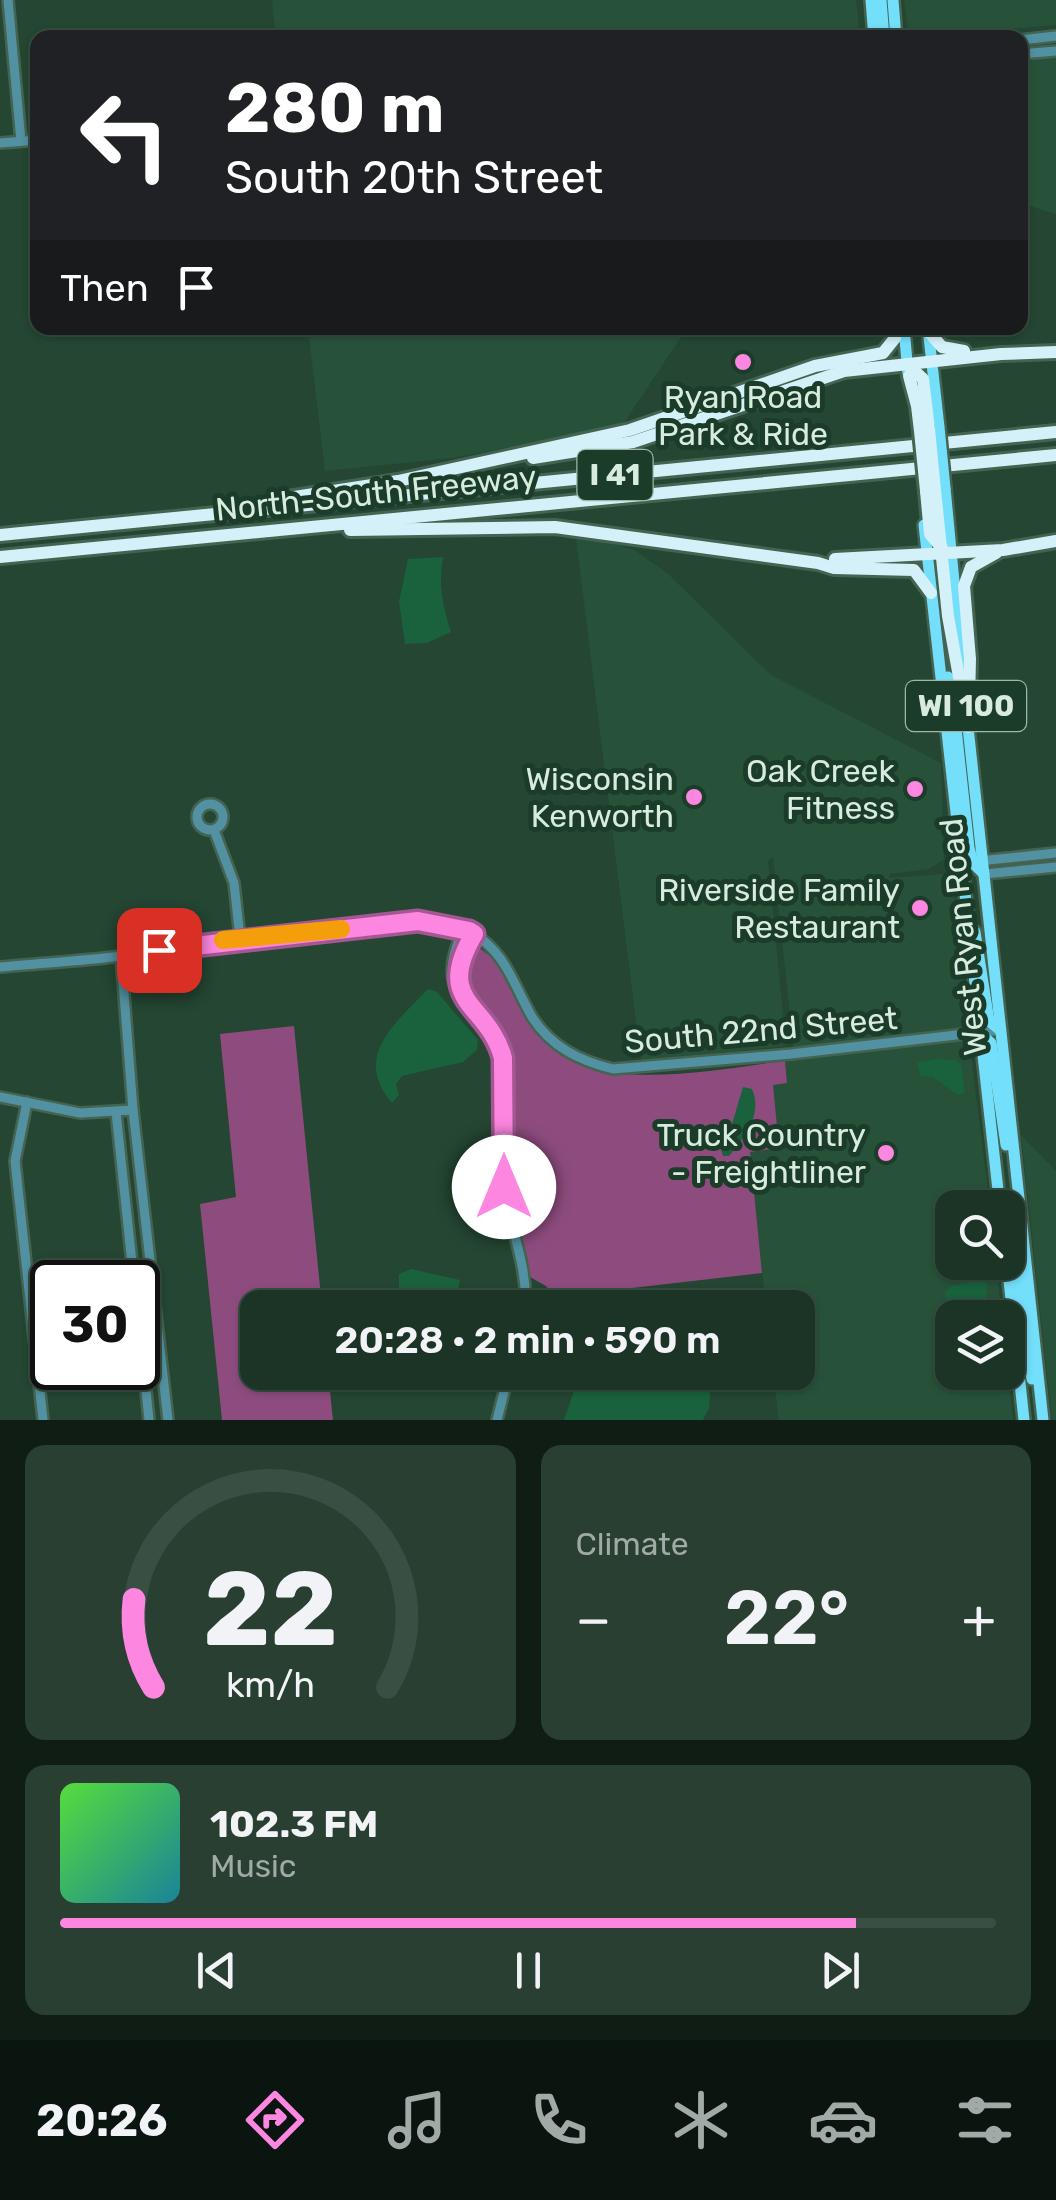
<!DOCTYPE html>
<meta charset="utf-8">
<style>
body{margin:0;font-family:Rubik,sans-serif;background:#283f32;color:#f1f3f6;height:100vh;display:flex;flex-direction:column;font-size:38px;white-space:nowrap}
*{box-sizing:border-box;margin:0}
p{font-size:32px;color:#a0aaa7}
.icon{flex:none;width:55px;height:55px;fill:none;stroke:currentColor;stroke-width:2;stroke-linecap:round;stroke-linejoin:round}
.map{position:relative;height:1420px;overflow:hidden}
.side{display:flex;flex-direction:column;gap:25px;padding:25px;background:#0f1d15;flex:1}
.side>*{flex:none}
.banner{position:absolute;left:30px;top:30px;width:998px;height:305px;border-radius:20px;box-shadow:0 2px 8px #0004,0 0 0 2px #394f43;background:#202124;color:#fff;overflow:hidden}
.buttons{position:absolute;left:935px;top:1190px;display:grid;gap:20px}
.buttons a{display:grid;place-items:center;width:90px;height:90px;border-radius:20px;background:#1b3426;box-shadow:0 2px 8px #0004,0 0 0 2px #394f43;font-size:50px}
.speed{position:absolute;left:30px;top:1260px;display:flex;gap:20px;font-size:50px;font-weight:700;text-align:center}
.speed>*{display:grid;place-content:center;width:130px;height:130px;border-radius:50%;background:#1b3426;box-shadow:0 2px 8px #0004,0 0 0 2px #394f43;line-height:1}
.speed .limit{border:5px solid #111;border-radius:15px;background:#fff;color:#111}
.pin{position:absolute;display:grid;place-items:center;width:85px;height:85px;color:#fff;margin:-42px;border-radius:20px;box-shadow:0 5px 15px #0006}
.me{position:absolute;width:110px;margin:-55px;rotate:0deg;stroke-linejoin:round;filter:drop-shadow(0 0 8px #0008)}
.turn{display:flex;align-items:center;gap:35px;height:210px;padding:0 30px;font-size:45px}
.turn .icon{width:130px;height:130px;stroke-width:2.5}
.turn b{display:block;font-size:70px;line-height:85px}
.then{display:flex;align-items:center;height:95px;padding:0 30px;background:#0003;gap:20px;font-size:38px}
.big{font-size:75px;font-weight:600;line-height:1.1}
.side .widget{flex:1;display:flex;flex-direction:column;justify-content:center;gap:15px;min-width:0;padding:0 35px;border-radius:20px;background:#283f32}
.side .dial{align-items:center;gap:0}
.dial svg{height:260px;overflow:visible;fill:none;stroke:#394f43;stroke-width:7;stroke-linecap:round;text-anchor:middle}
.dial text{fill:#f1f3f6;stroke:none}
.song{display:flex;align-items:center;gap:30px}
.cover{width:120px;height:120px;border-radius:15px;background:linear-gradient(135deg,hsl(110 70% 55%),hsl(190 70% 35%))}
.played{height:10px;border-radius:5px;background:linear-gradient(90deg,#fd86e1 85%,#394f43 85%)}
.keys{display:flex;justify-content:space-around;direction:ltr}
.heat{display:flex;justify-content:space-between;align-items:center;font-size:55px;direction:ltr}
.side .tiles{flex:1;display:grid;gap:25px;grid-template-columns:1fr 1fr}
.widget:last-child{grid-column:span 2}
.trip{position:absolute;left:240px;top:1290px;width:575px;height:100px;border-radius:20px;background:#1b3426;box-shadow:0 2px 8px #0004,0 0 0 2px #394f43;font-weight:600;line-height:100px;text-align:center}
.dock{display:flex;height:160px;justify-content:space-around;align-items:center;background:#0b150f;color:#a0aaa7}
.dock .icon{width:70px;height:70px}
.dock .active{color:#fd86e1}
.dock b{font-size:45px;color:#f1f3f6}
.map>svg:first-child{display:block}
.built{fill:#275239}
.green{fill:#8e4c7e}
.water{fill:#19623d}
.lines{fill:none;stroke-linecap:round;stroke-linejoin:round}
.minor-casing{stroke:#446451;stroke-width:14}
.major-casing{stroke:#446451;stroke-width:16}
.highway-casing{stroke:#446451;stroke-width:18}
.minor{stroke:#5291a2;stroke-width:9}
.major{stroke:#74dffb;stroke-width:11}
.highway{stroke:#d4f0f8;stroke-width:12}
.major-bridge-casing{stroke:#446451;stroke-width:16;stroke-linecap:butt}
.highway-bridge-casing{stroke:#446451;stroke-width:18;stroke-linecap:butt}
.major-bridge{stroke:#74dffb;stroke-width:11}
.highway-bridge{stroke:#d4f0f8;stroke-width:12}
.route-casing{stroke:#a45792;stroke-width:25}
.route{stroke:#fd86e1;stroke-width:18}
.slow{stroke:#f59e0b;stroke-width:18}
.poi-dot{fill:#fd86e1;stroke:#1a3c28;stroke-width:4}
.labels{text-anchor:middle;stroke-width:10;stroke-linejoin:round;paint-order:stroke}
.shield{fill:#1a3c28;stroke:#9fb6a8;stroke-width:2.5}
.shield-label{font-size:30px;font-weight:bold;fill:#d8ebdf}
.poi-label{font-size:32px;fill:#d8ebdf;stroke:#1a3c28;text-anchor:end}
.street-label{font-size:32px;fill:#d8ebdf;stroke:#1a3c28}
</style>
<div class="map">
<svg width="1056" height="1420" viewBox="0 0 1056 1420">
<rect width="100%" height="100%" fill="#244632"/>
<g class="built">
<path d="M 272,0 L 856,0 L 859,25 L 855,38 L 276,38 Z"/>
<path d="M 904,0 L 1056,0 L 1056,25 L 916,37 L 908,31 Z"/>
<path d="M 1056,55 L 1056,214 L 1020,203 L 1020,59 Z"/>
<path d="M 308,328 L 687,328 L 622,426 L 452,458 L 325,471 Z"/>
<path d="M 576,538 L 613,543 L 636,551 L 667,573 L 771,675 L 941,763 L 944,859 L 929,869 L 890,874 L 889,878 L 944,874 L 951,862 L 951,850 L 966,1014 L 990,1207 L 952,1208 L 952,1262 L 996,1263 L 1002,1317 L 952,1318 L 952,1372 L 1008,1372 L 1013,1420 L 779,1420 L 773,1373 L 798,1372 L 798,1308 L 766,1307 L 749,1152 L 773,1085 L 787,1083 L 785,1061 L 795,1060 L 773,857 L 768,861 L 786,1046 L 641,1061 Z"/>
<path d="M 1021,1135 L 1056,1171 L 1056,1420 L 1052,1420 Z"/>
</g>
<g class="green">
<path d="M 477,946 C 517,974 518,1004 545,1039 C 590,1098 721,1068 785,1061 L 787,1083 L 773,1085 L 779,1148 L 750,1152 L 762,1273 L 554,1297 L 546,1286 L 530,1277 L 509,1196 L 506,1048 C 489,1011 448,996 471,948 Z"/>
<path d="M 294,1026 L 322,1307 L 258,1308 L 258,1372 L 328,1373 L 333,1420 L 222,1420 L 200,1204 L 236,1197 L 220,1034 Z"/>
</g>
<g class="water">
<path d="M 443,557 C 438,582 443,608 451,632 L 427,643 L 405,644 L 399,601 L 408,559 Z"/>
<path d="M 428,989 L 437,992 L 478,1040 L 477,1050 L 463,1062 L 402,1076 L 396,1084 L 399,1095 L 392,1103 C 352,1057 395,1023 428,989 Z"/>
<path d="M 936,1059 L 956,1060 L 961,1065 L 965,1093 L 958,1095 L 932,1076 L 921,1077 L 917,1063 Z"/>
<path d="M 743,1087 L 752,1089 C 763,1114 745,1137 729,1156 L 723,1156 L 720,1145 L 732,1124 Z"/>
<path d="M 411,1269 L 460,1280 L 455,1307 L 399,1307 L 399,1274 Z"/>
<path d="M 982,1279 L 987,1281 L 986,1306 L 990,1317 L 952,1318 L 952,1338 L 945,1292 L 951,1286 Z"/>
<path d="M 580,1373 L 698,1373 L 706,1378 L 710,1395 L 709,1408 L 703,1420 L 564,1420 Z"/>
</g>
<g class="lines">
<g class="minor-casing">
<g id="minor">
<path d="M 8,0 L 21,141"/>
<path d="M 1020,40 L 1056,36"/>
<path d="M 1020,54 L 1056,51"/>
<path d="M 0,143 L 38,140"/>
<circle cx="210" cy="817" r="13"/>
<path d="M 214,830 L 234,883 L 240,938"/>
<path d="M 979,861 L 1056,853"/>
<path d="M 984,874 L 1056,867"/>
<path d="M 464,929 C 427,1006 487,997 503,1058 C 503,1102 499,1149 505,1192 C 511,1232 528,1266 525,1308"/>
<path d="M 121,956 L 133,1110 L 168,1420"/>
<path d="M 0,967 C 41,963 82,961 122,956 C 193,946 263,936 335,929 C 376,925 432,910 471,932 C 506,952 513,984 532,1017 C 551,1047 580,1061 613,1069 L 791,1054 L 1000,1030"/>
<path d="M 462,995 L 459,968 L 474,934"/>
<path d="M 0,1097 L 80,1113 L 133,1110"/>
<path d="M 27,1102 L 15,1161 L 43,1420"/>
<path d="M 116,1112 L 134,1282"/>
<path d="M 138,1312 L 149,1420"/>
<path d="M 497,1420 L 509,1372"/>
</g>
</g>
<g class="major-casing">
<g id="major">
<path d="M 871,0 L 874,38"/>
<path d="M 881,0 L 884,38"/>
<path d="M 893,0 L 896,38"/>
<path d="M 904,328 L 908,373"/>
<path d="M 928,328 L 939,427"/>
<path d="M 945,488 L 962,665"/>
<path d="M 924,525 L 1000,1208"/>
<path d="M 948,677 L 954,710 L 969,848 L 973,863 L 984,874"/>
<path d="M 967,718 L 1043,1420"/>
<path d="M 975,932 L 989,1021 L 1000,1030"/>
<path d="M 980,1033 L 991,1043 L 1006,1145"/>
<path d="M 1008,1213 L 1012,1248 L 1025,1259"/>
<path d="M 1007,1262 L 1024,1420"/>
<path d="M 1008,1262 L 1018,1276 L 1032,1379"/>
</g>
</g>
<g class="highway-casing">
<g id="highway">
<path d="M 928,331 L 942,347 L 964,351"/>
<path d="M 907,364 L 923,379 L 929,429"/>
<path d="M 909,376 L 917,406 L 920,431"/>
<path d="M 533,458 L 633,442 L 844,371 L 1001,354 L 1056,352"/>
<path d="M 935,490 L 948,616 L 968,727"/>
<path d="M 926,491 L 930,534 L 942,548"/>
<path d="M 275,500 L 398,481 L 630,430 L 815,366 L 883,353 L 895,338 L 894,328"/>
<path d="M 350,530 L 555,527 L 818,563 L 834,568 L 914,570 L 931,593"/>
<path d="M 0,535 L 1056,432"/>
<path d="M 0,557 L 1056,455"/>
<path d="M 835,559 L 1003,550 L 1056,541"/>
<path d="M 969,701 L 970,659 L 964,586 L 971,567 L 996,553"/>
</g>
</g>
<use href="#minor" class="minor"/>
<use href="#major" class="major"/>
<use href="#highway" class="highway"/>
<g class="major-bridge-casing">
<path id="major-bridge" d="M 939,427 L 945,488"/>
</g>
<g class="highway-bridge-casing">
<g id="highway-bridge">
<path d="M 929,429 L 935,490"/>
<path d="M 920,431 L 926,491"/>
</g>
</g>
<use href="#major-bridge" class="major-bridge"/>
<use href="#highway-bridge" class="highway-bridge"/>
</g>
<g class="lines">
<g class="route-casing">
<path id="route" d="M 159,950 L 418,921 L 469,931 L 474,934 C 433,1004 488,1002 503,1058 L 504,1187"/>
</g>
<use href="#route" class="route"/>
<path class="slow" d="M 223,940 L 341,929"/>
</g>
<g class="poi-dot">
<circle cx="743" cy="362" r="10"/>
<circle cx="915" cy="789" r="10"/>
<circle cx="694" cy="797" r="10"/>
<circle cx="920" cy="908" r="10"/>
<circle cx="886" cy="1153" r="10"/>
</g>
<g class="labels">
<g class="shield">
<rect x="577.5" y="450" width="75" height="50" rx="8"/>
<rect x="906" y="681" width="120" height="50" rx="8"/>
</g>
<g class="shield-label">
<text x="615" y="485">I 41</text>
<text x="966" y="716">WI 100</text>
</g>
<g class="poi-label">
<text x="743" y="408" text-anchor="middle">Ryan Road<tspan x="743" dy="37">Park &amp; Ride</tspan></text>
<text x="895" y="782">Oak Creek<tspan x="895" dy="37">Fitness</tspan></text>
<text x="674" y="790">Wisconsin<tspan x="674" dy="37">Kenworth</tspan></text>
<text x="900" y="901">Riverside Family<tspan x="900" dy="37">Restaurant</tspan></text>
<text x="866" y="1146">Truck Country<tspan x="866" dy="37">- Freightliner</tspan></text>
</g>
<g class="street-label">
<text transform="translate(376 493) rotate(-6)" y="11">North-South Freeway</text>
<text transform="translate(963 937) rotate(-96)" y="11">West Ryan Road</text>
<text transform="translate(761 1030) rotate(-5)" y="11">South 22nd Street</text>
</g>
</g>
</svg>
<div class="buttons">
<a><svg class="icon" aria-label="search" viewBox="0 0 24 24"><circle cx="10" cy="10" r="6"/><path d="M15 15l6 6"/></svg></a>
<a><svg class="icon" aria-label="layers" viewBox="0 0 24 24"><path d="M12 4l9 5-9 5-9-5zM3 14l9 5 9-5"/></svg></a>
</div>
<div class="speed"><div class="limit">30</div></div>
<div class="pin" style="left:159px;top:950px;background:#d93025"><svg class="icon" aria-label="arrive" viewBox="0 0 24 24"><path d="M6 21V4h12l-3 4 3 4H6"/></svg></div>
<svg class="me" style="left:504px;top:1187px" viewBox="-20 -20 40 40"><circle r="19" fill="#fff"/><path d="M0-13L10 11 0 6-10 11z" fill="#fd86e1"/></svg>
<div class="trip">20:28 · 2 min · 590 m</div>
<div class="banner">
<div class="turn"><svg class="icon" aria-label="left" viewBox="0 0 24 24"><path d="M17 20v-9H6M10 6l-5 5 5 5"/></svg><div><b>280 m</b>South 20th Street</div></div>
<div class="then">Then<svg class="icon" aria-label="arrive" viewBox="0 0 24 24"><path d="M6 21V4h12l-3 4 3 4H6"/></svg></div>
</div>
</div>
<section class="side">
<div class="tiles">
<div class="widget dial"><svg viewBox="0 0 100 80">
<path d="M14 69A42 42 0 1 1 86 69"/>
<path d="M14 69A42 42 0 0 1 8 42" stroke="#fd86e1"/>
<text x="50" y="56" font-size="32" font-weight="700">22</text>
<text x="50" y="72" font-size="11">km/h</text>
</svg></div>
<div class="widget"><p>Climate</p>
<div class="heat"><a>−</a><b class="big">22°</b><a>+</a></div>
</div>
<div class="widget">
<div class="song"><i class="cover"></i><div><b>102.3 FM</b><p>Music</p></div></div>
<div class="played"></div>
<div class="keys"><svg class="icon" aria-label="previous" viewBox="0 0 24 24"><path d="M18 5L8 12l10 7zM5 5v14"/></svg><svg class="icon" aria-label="pause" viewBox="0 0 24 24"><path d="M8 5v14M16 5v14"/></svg><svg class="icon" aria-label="next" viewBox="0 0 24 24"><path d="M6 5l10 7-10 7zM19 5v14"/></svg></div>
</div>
</div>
</section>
<nav class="dock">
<b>20:26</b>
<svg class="icon active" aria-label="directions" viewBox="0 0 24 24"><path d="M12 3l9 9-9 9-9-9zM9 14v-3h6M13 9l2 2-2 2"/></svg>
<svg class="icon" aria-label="music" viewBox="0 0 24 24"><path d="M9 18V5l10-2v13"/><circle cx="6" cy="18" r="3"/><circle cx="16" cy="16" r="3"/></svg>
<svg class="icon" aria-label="phone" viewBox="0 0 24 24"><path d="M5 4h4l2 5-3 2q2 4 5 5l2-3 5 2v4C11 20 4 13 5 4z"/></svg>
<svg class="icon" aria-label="climate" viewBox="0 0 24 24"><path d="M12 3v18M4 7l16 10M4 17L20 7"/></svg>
<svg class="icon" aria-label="car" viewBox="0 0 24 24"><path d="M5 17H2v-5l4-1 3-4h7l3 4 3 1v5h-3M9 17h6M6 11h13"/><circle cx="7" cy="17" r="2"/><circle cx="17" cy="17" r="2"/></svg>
<svg class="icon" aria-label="filters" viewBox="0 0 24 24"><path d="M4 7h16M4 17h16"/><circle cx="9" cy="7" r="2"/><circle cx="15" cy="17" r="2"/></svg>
</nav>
